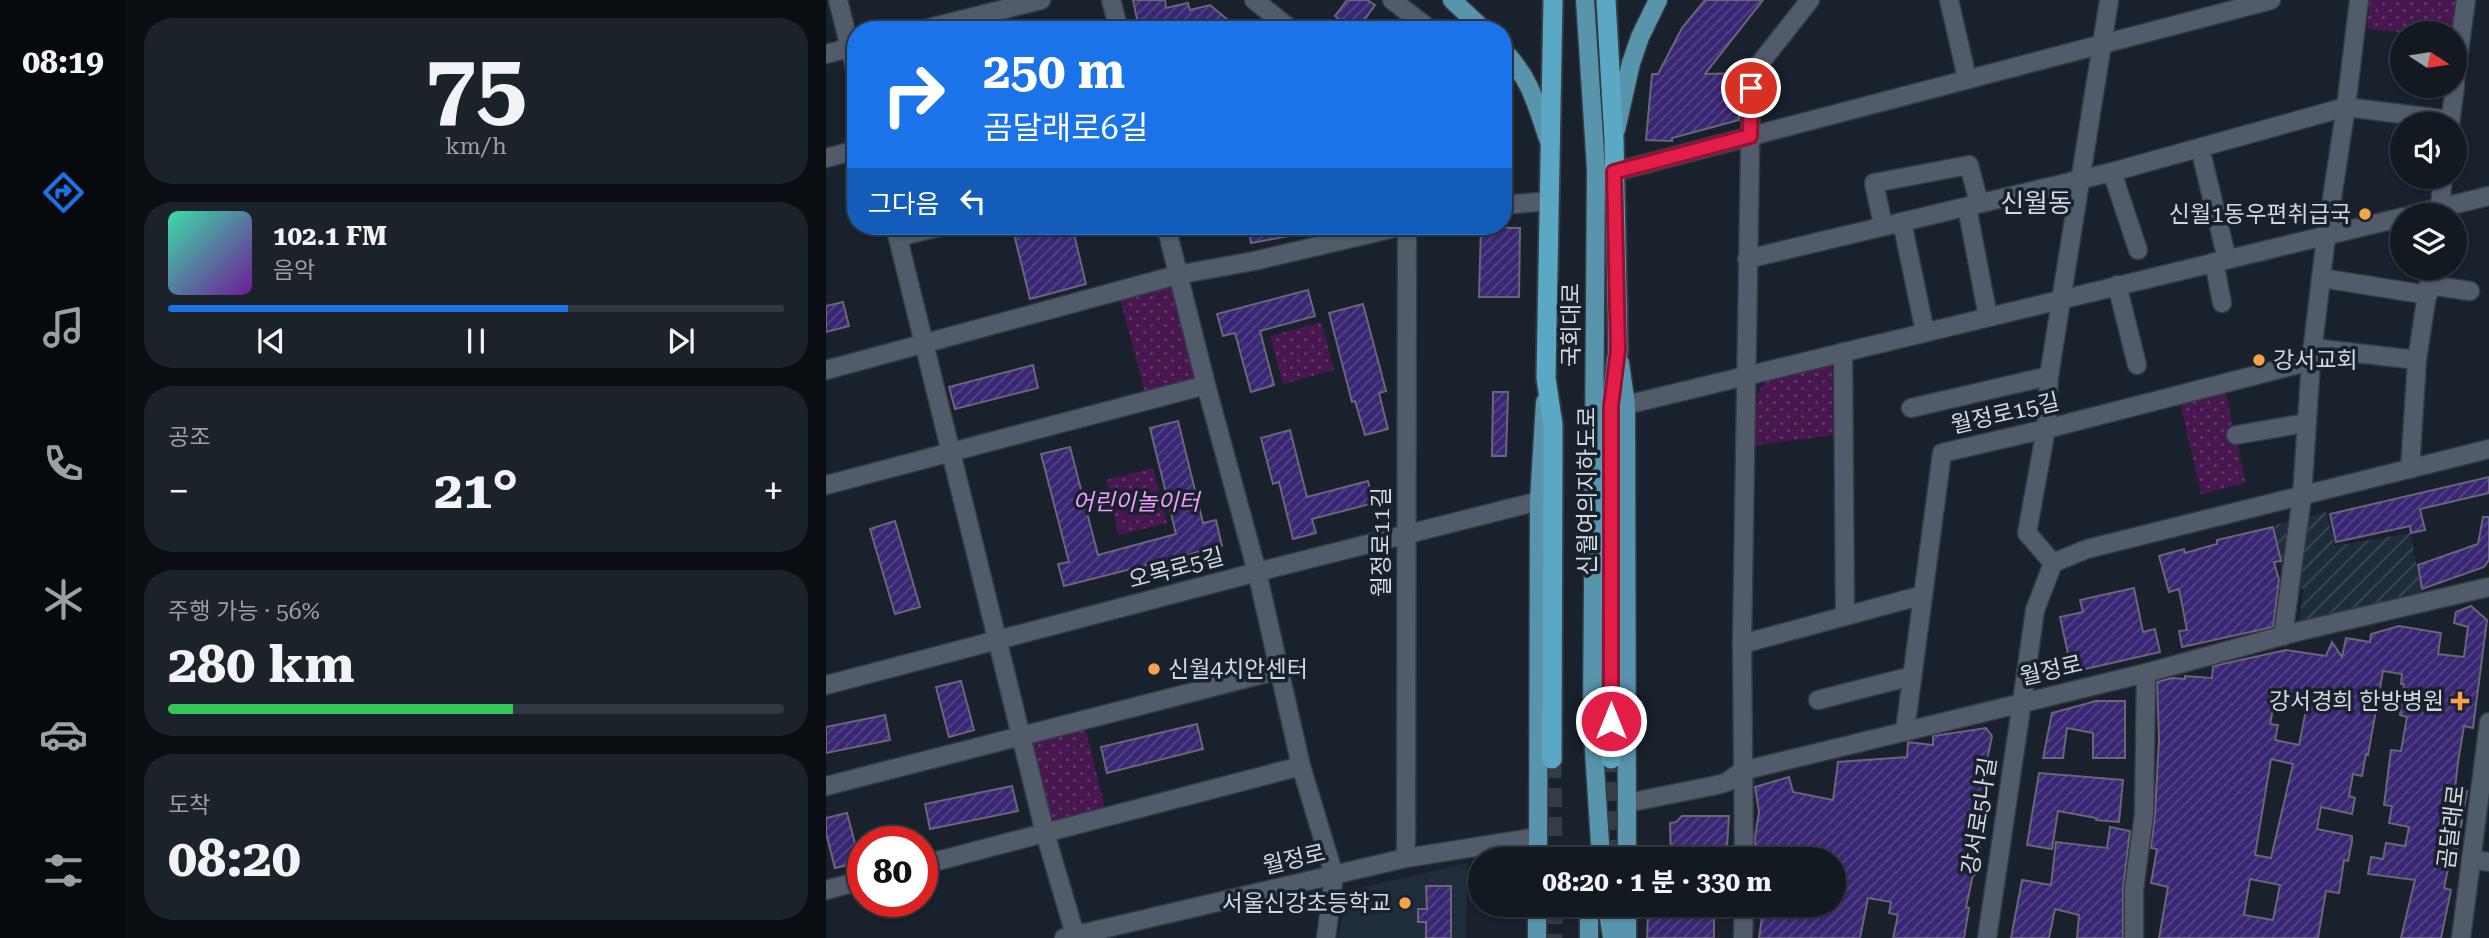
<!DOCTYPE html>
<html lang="ko">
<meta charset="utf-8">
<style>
body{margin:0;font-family:"Roboto Serif","Noto Sans KR",serif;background:#1b222a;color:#f1f3f6;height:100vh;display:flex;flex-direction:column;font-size:26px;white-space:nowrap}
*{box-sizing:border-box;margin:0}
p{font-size:23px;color:#9ca0a5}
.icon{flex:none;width:38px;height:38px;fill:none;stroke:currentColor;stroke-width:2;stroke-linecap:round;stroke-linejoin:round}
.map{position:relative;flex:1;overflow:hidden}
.drawer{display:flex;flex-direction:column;gap:18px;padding:18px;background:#0a0e12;width:700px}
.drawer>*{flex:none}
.banner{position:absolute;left:21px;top:21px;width:665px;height:214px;border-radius:28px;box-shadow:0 2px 5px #0004,0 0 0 2px #31383f;background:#1a73e8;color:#fff;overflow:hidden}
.needle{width:46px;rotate:102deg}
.buttons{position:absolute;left:1564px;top:21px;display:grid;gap:14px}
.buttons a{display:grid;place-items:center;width:77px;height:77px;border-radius:50%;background:#121921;box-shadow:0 2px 5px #0004,0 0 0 2px #31383f;font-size:35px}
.speed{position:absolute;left:21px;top:826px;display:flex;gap:14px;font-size:35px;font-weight:700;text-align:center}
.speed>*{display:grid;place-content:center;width:91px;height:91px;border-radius:50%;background:#121921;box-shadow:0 2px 5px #0004,0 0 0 2px #31383f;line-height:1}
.speed .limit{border:10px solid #d22;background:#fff;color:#111}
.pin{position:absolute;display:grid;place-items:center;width:60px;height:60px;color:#fff;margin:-30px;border:4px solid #fff;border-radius:50%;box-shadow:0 2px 7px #0007}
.me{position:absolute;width:77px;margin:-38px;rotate:0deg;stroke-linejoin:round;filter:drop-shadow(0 0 5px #0008)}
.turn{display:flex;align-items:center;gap:24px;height:147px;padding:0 21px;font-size:32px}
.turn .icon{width:91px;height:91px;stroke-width:2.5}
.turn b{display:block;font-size:49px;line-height:60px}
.then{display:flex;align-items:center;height:66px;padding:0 21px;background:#0003;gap:14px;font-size:26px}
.big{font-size:52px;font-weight:700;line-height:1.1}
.drawer .widget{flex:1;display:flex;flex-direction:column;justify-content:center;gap:10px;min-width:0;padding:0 24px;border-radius:28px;background:#1b222a}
.drawer .dial{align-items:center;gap:0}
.dial b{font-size:91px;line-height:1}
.song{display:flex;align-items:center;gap:21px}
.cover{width:84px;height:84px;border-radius:10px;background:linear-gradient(135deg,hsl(160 70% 55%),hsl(280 70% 35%))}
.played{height:7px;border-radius:4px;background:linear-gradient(90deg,#1a73e8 65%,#31383f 65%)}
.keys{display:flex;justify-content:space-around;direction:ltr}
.heat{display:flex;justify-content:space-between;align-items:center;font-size:38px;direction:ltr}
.charge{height:10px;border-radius:5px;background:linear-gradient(90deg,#34c759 56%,#31383f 0)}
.trip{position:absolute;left:642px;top:847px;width:378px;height:70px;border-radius:35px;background:#121921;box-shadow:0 2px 5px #0004,0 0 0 2px #31383f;font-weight:700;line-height:70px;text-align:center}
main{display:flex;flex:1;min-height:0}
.dock{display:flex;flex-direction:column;width:126px;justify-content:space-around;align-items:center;background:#070a0d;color:#9ca0a5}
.dock .icon{width:49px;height:49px}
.dock .selected{color:#1a73e8}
.dock b{font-size:32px;color:#f1f3f6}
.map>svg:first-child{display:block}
.built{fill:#1f2c3b}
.industrial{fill:url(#industrial-furrows)}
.green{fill:url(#green-dots)}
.building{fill:url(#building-hatch);stroke:#686677;stroke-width:2;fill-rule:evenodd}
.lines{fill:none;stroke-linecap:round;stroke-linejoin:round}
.trunk-tunnel{stroke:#343c47;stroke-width:19;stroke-dasharray:19 10;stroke-linecap:butt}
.minor-casing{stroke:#353b45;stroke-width:21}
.tertiary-casing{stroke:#353b45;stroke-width:21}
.primary-casing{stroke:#353b45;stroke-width:21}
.trunk-casing{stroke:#353b45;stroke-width:23}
.minor{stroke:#515b69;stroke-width:18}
.tertiary{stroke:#515b69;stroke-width:18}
.primary{stroke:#5895ad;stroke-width:18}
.trunk{stroke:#5aa8c4;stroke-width:19}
.route-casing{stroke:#92132f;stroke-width:18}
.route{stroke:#e11d48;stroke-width:12}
.poi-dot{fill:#f7a149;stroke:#18212c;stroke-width:2.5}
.labels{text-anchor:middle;stroke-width:7;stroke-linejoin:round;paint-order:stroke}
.poi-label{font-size:23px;fill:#d2d8e0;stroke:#18212c;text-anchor:end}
.street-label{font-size:23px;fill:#d2d8e0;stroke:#18212c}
.park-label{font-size:23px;font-style:italic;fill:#f19efb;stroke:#18212c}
.quarter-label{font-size:26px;fill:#d2d8e0;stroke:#18212c}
</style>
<main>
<nav class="dock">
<b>08:19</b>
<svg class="icon selected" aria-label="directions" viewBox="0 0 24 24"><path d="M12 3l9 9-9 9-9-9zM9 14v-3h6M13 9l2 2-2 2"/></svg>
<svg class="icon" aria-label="music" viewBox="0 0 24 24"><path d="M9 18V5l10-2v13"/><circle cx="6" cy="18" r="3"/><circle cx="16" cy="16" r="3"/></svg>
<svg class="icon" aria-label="phone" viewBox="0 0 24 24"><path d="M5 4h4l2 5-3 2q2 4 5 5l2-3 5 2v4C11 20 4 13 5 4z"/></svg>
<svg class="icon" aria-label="climate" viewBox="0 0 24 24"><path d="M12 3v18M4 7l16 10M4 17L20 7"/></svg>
<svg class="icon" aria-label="car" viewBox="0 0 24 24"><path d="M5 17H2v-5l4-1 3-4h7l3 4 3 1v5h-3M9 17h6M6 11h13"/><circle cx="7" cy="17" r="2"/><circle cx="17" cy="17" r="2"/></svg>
<svg class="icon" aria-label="filters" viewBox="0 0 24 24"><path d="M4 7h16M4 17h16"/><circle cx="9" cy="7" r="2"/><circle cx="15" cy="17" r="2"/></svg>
</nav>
<section class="drawer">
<div class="widget dial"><b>75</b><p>km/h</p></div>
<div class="widget">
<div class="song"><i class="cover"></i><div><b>102.1 FM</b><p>음악</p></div></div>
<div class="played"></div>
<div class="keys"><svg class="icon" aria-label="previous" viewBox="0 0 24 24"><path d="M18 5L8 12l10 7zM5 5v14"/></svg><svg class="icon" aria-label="pause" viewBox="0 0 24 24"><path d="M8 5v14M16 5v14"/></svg><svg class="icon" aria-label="next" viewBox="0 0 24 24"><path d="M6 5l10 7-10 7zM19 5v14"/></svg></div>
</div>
<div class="widget"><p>공조</p>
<div class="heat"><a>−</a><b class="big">21°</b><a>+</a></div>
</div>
<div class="widget"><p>주행 가능 · 56%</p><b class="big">280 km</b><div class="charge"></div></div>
<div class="widget"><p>도착</p><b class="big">08:20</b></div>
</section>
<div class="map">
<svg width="1663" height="938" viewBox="0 0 1663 938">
<defs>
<pattern id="industrial-furrows" width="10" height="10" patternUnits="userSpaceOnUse" patternTransform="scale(1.75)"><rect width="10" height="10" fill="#1f2c3b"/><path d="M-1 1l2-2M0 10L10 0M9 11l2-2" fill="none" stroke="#3f4a57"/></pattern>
<pattern id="green-dots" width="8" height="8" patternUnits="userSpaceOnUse" patternTransform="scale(1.75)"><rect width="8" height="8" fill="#48174f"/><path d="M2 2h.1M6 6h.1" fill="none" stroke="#623868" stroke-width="1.8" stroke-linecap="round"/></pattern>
<pattern id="building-hatch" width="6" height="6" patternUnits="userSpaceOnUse" patternTransform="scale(1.75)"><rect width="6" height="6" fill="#392773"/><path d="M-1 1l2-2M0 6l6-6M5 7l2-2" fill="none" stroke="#554687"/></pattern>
</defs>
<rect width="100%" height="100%" fill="#18212c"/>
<path class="built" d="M 641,863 L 640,938 L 512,938 L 520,891 Z"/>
<path class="industrial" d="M 1500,512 L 1509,546 L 1585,533 L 1595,592 L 1473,621 L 1478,589 L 1457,585 L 1449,525 Z"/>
<g class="green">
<path d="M 1544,0 L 1636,0 L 1629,33 L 1583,33 L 1541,29 Z"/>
<path d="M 351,275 L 380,385 L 321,400 L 292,290 Z"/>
<path d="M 495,322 L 508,370 L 457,384 L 444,336 Z"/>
<path d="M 1006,366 L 1007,435 L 930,445 L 930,397 L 940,380 Z"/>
<path d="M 1397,383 L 1420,483 L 1375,494 L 1352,394 Z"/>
<path d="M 327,468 L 341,523 L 293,535 L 280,480 Z"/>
<path d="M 258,723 L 281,816 L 221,831 L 198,738 Z"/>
</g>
<g class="building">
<path d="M 307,0 L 339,0 L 340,8 L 362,3 L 364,10 L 384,5 L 414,30 L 369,30 L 367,28 L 317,30 L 315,24 L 312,24 Z"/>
<path d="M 521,0 L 541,0 L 549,5 L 531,30 L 527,30 L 509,16 Z"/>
<path d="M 879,0 L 937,0 L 879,74 L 917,73 L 914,88 L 913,120 L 846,138 L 846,141 L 820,140 L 826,74 L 832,74 L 856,28 Z"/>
<path d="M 186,226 L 246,226 L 260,284 L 204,299 Z"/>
<path d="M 422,226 L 485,226 L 486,232 L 425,243 Z"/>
<path d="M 655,227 L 694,228 L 693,297 L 653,297 Z"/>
<path d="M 482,290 L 489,316 L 434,331 L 448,385 L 425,392 L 409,333 L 397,336 L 391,314 Z"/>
<path d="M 17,302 L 23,326 L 0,332 L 0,306 Z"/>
<path d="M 537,304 L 560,391 L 553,393 L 562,429 L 539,435 L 529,401 L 526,402 L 503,313 Z"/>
<path d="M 207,365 L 212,388 L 129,409 L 123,387 Z"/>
<path d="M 667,392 L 682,392 L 680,456 L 666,456 Z"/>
<path d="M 352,421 L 377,523 L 390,520 L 396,546 L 238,586 L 232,564 L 243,562 L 215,454 L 244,447 L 272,555 L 350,534 L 324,428 Z"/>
<path d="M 464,430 L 481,497 L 542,481 L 548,503 L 486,519 L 490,533 L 467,539 L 453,482 L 447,484 L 435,438 Z"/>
<path d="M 1663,477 L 1663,493 L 1594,509 L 1599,530 L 1585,533 L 1584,526 L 1510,542 L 1504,514 Z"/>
<path d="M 1657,517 L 1663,517 L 1663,560 L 1658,567 L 1596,589 L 1592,565 L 1652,544 Z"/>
<path d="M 69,521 L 94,607 L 69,614 L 44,529 Z"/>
<path d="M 1447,527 L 1455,561 L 1448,562 L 1453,580 L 1447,627 L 1356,647 L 1353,631 L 1361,630 L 1353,589 L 1343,592 L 1333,556 L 1358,549 L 1359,553 L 1391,544 L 1391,540 Z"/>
<path d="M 1308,588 L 1317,632 L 1329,629 L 1334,652 L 1246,672 L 1234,617 L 1257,612 L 1254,600 Z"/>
<path d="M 1645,606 L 1661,620 L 1647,728 L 1638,726 L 1632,762 L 1629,789 L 1641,791 L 1630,855 L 1625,854 L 1618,888 L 1625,890 L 1615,938 L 1575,938 L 1589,880 L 1542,874 L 1545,857 L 1557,859 L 1560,843 L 1579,846 L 1583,827 L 1563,823 L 1566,806 L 1558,805 L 1565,750 L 1575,751 L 1581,717 L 1574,715 L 1578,684 L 1575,684 L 1576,674 L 1557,671 L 1542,755 L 1540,754 L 1536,776 L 1527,774 L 1523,796 L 1529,798 L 1526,814 L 1495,807 L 1491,829 L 1526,836 L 1526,841 L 1522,861 L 1518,860 L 1513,893 L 1500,891 L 1492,938 L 1333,938 L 1342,887 L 1325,883 L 1331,849 L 1325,848 L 1329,814 L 1333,739 L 1331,682 L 1346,678 L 1359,679 L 1359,676 L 1386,678 L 1387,666 L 1460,650 L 1500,656 L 1506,642 L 1516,657 L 1520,638 L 1544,642 L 1545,634 L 1573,626 L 1615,633 L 1612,654 L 1638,657 L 1642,627 L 1628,623 L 1630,612 ZM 1449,699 L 1481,705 L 1473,745 L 1449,740 L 1452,725 L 1444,724 ZM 1445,759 L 1467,764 L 1445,858 L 1429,855 ZM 1424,879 L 1454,885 L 1447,920 L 1418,915 Z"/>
<path d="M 135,681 L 148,730 L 123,737 L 110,687 Z"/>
<path d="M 1270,701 L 1299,701 L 1299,758 L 1267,758 L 1267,733 L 1241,728 L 1237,758 L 1217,758 L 1226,713 Z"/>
<path d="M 59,715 L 64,740 L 0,753 L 0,727 Z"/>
<path d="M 371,724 L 377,749 L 281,773 L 275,747 Z"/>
<path d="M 1160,728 L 1166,736 L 1157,780 L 1161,781 L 1157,806 L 1161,806 L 1149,875 L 1147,875 L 1140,907 L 1143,908 L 1138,938 L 1067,938 L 1072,915 L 1063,913 L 1065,902 L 1042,898 L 1034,938 L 933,938 L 936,917 L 929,917 L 929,905 L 1008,905 L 1008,859 L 929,859 L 929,837 L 933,812 L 929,787 L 963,777 L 967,792 L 1007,800 L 1012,762 L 1081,757 L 1082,742 L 1107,745 L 1107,736 Z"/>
<path d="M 1213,773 L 1297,780 L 1293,822 L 1270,820 L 1270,818 L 1232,811 L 1226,849 L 1201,845 Z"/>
<path d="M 186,786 L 192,811 L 104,829 L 99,804 Z"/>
<path d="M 21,813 L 34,862 L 9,868 L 0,833 L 0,818 Z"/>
<path d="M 856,816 L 903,816 L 901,847 L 907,847 L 907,859 L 845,859 L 844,823 L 850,822 Z"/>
<path d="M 1284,827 L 1304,831 L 1297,889 L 1297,938 L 1251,938 L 1253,915 L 1229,909 L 1223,938 L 1185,938 L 1196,880 L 1225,885 L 1230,842 L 1281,848 Z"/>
<path d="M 600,886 L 625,886 L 625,938 L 600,938 L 600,922 L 592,922 L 592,909 L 601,909 Z"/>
<path d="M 822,914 L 888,914 L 888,938 L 821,938 Z"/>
</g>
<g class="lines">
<g class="trunk-tunnel">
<path d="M 726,759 L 727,859"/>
<path d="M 785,859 L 785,759"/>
<path d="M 727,905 L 727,938"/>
</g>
<g class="minor-casing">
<g id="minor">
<path d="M 12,0 L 30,72"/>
<path d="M 285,0 L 293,30"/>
<path d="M 428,0 L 466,30"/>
<path d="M 566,0 L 605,30"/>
<path d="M 1123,0 L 1141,78"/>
<path d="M 95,30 L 215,0"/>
<path d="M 0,54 L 30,46"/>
<path d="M 1629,80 L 1640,0"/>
<path d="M 1624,124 L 1629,86"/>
<path d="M 1374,148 L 1401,259"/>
<path d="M 0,158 L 30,150"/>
<path d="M 788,172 L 1445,0"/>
<path d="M 1286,172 L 1312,250"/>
<path d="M 677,205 L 723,201"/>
<path d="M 1141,207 L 1162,317"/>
<path d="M 1585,215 L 1663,196"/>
<path d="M 1613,215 L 1617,177"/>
<path d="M 1076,222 L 1099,332"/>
<path d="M 1057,225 L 1048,183 L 1143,165 L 1153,203"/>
<path d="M 69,226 L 219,833 L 250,938"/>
<path d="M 340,226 L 380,385 L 431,572 L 475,766 L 508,875 L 500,938"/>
<path d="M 72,237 L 117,226"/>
<path d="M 921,259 L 1286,172 L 1520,107 L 1624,120"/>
<path d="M 1388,262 L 1396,303"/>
<path d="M 1495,278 L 1602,295"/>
<path d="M 1291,285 L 1311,365"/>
<path d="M 1603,285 L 1644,291"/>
<path d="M 1487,348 L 1591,360"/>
<path d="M 1017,352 L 1019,616"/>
<path d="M 0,370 L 351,275 L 428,261 L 577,226"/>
<path d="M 800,405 L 1577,217"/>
<path d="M 1085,408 L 1223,376"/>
<path d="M 1410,435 L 1480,423"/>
<path d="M 1584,469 L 1591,360 L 1605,268"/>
<path d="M 0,485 L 380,385"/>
<path d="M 1227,563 L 1201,533 L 1220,429 L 1223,376 L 1283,0"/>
<path d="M 1457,636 L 1476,496 L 1485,361 L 1500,237 L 1520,107 L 1533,0"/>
<path d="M 916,644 L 1097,595"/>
<path d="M 0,685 L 431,572 L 713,501"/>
<path d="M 992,700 L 1086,676"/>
<path d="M 1196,702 L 1209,610 L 1227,563 L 1261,549 L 1663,449"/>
<path d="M 1079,731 L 1116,453 L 1220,429 L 1485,361"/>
<path d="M 0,786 L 453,670"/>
<path d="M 580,858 L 581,226"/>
<path d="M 918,859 L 916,644 L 925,88 L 931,67 L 984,0"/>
<path d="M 1645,859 L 1663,862"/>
<path d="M 96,865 L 475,766"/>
<path d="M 0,890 L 37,880"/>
<path d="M 917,938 L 918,905"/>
<path d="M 1308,938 L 1308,889 L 1318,814 L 1320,673"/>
</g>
</g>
<g class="tertiary-casing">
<g id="tertiary">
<path d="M 801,803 L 891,785 L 901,782 L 916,771 L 1320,673 L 1470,632 L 1663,587"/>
<path d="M 238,938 L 580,858 L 712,837"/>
<path d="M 1161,938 L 1196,702"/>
<path d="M 1635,938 L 1663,722"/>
</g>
</g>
<g class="primary-casing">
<g id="primary">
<path d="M 626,0 L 658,30"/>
<path d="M 759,0 L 770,169 L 766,720 L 775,859"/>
<path d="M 677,50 C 704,78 710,103 722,139"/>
<path d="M 790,130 L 805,63 L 814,37 L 832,0"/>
<path d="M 794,363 L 800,405 L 801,859"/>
<path d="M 712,859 L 713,501 L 719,402"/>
<path d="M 781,905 L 786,938"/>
<path d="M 801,905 L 801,938"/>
<path d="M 711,938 L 711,905"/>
<path d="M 763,938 L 763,905"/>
</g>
</g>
<g class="trunk-casing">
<g id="trunk">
<path d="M 780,0 L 788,140 L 792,350 L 785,406 L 785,759"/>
<path d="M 726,759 L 727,425 L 720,378 L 727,0"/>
</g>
</g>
<use href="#minor" class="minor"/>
<use href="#tertiary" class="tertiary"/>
<use href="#primary" class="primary"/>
<use href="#trunk" class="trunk"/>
</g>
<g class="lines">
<g class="route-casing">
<path id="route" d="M 785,721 L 785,406 L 792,350 L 788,172 L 924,136 L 925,88"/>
</g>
<use href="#route" class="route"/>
</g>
<g class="poi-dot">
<circle cx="1539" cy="214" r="7"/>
<circle cx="1433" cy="360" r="7"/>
<circle cx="328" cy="669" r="7"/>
<path d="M1630.5 690.5h7v7h7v7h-7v7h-7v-7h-7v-7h7z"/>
<circle cx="579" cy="903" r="7"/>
</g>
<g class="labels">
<g class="poi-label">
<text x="1525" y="222">신월1동우편취급국</text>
<text x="1447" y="368" text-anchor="start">강서교회</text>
<text x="342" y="677" text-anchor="start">신월4치안센터</text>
<text x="1618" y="709">강서경희 한방병원</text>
<text x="565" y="911">서울신강초등학교</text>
</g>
<g class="street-label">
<text transform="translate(745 325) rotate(-90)" y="8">국회대로</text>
<text transform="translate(1179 413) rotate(-13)" y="8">월정로15길</text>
<text transform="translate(761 491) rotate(-90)" y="8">신월여의지하도로</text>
<text transform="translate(555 542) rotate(-90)" y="8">월정로11길</text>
<text transform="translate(350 568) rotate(-15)" y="8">오목로5길</text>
<text transform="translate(1225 670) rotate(-13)" y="8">월정로</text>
<text transform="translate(1153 816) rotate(-81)" y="8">강서로5나길</text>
<text transform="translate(1625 827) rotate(-83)" y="8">곰달래로</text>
<text transform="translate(468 859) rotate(-13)" y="8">월정로</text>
</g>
<g class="park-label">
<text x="310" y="510">어린이놀이터</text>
</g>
<g class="quarter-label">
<text x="1210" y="212">신월동</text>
</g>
</g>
</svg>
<div class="buttons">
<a><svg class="needle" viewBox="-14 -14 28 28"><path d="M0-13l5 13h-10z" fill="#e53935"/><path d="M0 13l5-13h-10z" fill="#9ca0a5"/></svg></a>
<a><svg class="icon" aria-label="sound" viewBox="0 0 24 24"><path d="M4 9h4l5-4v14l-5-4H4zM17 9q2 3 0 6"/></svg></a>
<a><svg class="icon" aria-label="layers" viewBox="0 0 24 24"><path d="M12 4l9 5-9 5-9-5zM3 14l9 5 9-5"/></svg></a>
</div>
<div class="speed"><div class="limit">80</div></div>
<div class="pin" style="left:925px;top:88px;background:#d93025"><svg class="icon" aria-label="arrive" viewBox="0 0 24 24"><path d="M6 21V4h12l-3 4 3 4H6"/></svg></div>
<svg class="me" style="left:785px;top:721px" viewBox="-20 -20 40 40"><circle r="17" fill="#e11d48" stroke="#fff" stroke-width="3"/><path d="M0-11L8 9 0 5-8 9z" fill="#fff"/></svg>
<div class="trip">08:20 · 1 분 · 330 m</div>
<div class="banner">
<div class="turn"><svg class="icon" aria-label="right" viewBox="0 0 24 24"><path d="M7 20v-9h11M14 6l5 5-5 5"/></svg><div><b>250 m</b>곰달래로6길</div></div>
<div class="then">그다음<svg class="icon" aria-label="left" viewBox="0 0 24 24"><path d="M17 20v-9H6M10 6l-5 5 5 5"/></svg></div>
</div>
</div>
</main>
